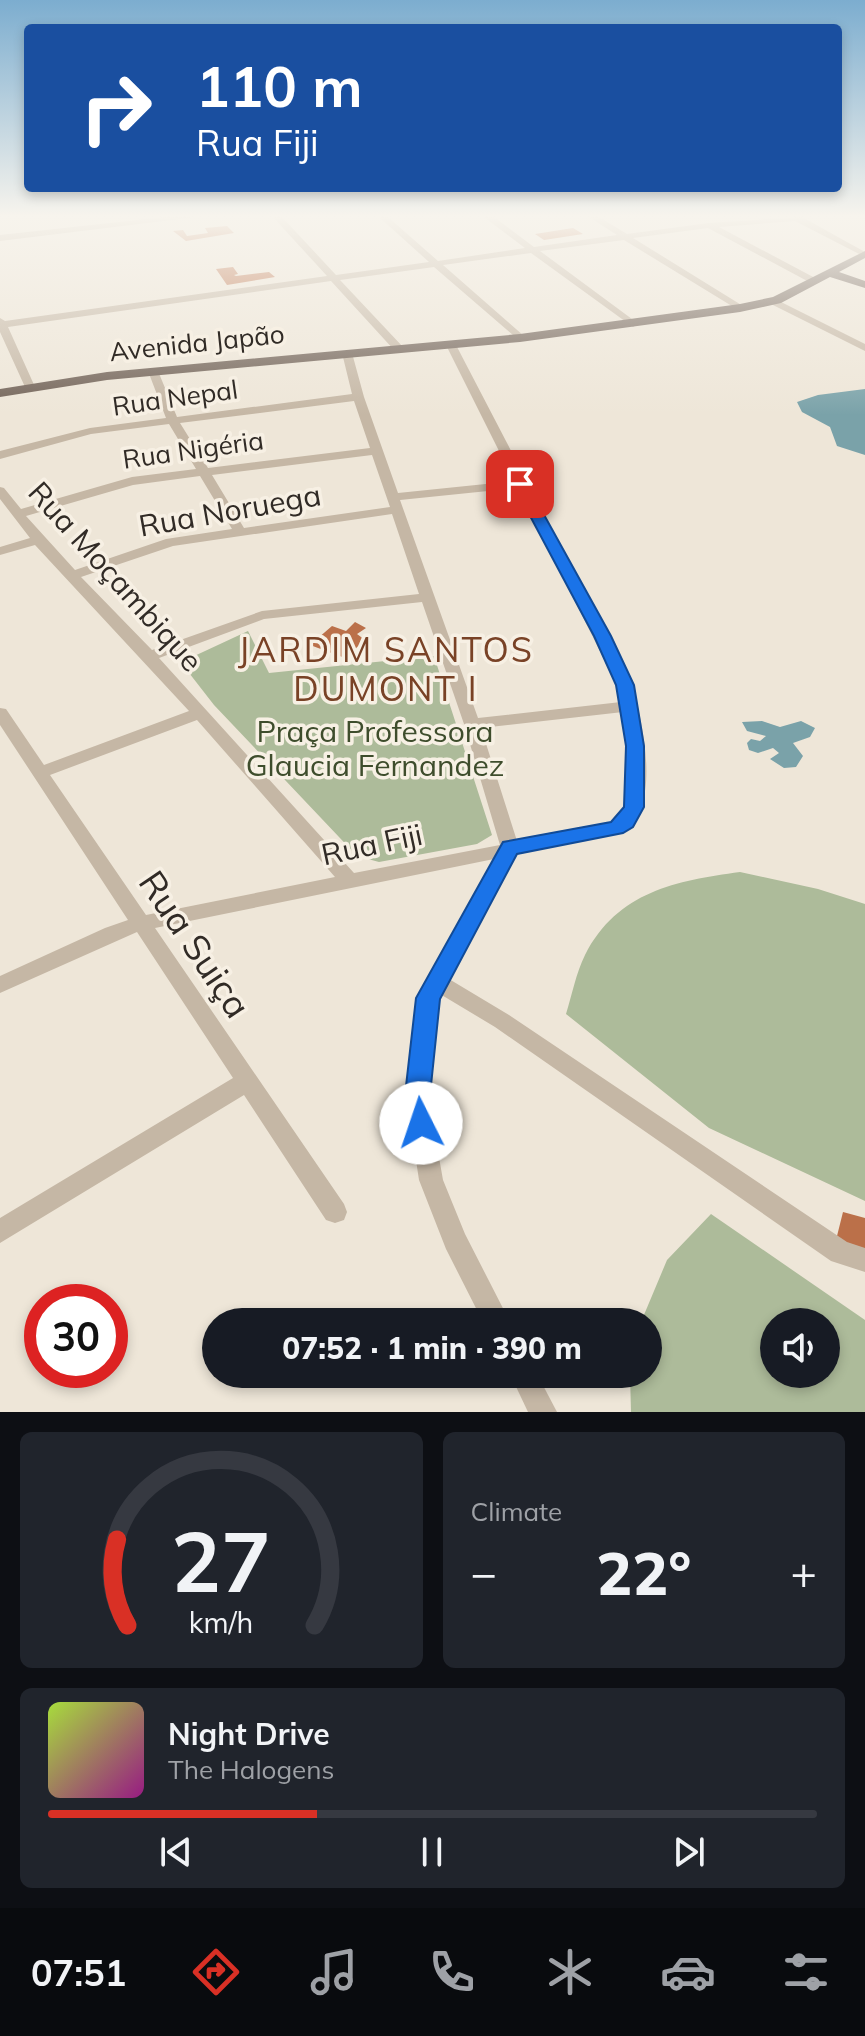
<!DOCTYPE html>
<meta charset="utf-8">
<style>
body{margin:0;font-family:Mulish,sans-serif;background:#20242c;color:#f1f3f6;height:100vh;display:flex;flex-direction:column;font-size:30px;white-space:nowrap}
*{box-sizing:border-box;margin:0}
p{font-size:26px;color:#9ea1a6}
.icon{flex:none;width:44px;height:44px;fill:none;stroke:currentColor;stroke-width:2;stroke-linecap:round;stroke-linejoin:round}
.map{position:relative;height:1412px;overflow:hidden}
.panel{display:flex;flex-direction:column;gap:20px;padding:20px;background:#0d0f14;flex:1}
.panel>*{flex:none}
.top-card{position:absolute;left:24px;top:24px;width:818px;height:168px;border-radius:8px;box-shadow:0 4px 12px #0003;background:#1a4fa0;color:#fff;overflow:hidden}
.fabs{position:absolute;left:760px;top:1308px;display:grid;gap:16px}
.fabs a{display:grid;place-items:center;width:80px;height:80px;border-radius:50%;background:#171b24;box-shadow:0 4px 12px #0003;font-size:40px}
.speed{position:absolute;left:24px;top:1284px;display:flex;gap:16px;font-size:40px;font-weight:700;text-align:center}
.speed>*{display:grid;place-content:center;width:104px;height:104px;border-radius:50%;background:#171b24;box-shadow:0 4px 12px #0003;line-height:1}
.speed .limit{border:12px solid #d22;background:#fff;color:#111}
.pin{position:absolute;display:grid;place-items:center;width:68px;height:68px;color:#fff;margin:-34px;border-radius:16px;box-shadow:0 4px 12px #0006}
.me{position:absolute;width:88px;margin:-44px;rotate:356deg;stroke-linejoin:round;filter:drop-shadow(0 0 6px #0008)}
.turn{display:flex;align-items:center;gap:28px;height:168px;padding:0 40px;font-size:36px}
.turn .icon{width:104px;height:104px;stroke-width:2.5}
.turn b{display:block;font-size:56px;line-height:68px}
.big{font-size:60px;font-weight:800;line-height:1.1}
.panel .widget{flex:1;display:flex;flex-direction:column;justify-content:center;gap:12px;min-width:0;padding:0 28px;border-radius:12px;background:#20242c}
.panel .dial{align-items:center;gap:0}
.dial svg{height:208px;overflow:visible;fill:none;stroke:#363941;stroke-width:7;stroke-linecap:round;text-anchor:middle}
.dial text{fill:#f1f3f6;stroke:none}
.song{display:flex;align-items:center;gap:24px}
.cover{width:96px;height:96px;border-radius:12px;background:linear-gradient(135deg,hsl(80 70% 55%),hsl(310 70% 35%))}
.played{height:8px;border-radius:4px;background:linear-gradient(90deg,#d93025 35%,#363941 35%)}
.keys{display:flex;justify-content:space-around;direction:ltr}
.heat{display:flex;justify-content:space-between;align-items:center;font-size:44px;direction:ltr}
.panel .tiles{flex:1;display:grid;gap:20px;grid-template-columns:1fr 1fr}
.widget:last-child{grid-column:span 2}
.trip{position:absolute;left:202px;top:1308px;width:460px;height:80px;border-radius:40px;background:#171b24;box-shadow:0 4px 12px #0003;font-weight:800;line-height:80px;text-align:center}
.menu{display:flex;height:128px;justify-content:space-around;align-items:center;background:#090b0e;color:#9ea1a6}
.menu .icon{width:56px;height:56px}
.menu .selected{color:#d93025}
.menu b{font-size:36px;color:#f1f3f6}
.map>svg:first-child{display:block}
.green{fill:#adbb9a;fill-rule:evenodd}
.water{fill:#7aa2a9}
.building{fill:#bb7049}
.lines{fill:none;stroke-linecap:round;stroke-linejoin:round}
.minor{fill:#c5b7a5;fill-rule:evenodd}
.major{fill:#726358;fill-rule:evenodd}
.route{fill:#1a73e8;stroke:#114b97;stroke-width:2}
.labels{text-anchor:middle;stroke-width:7;stroke-linejoin:round;paint-order:stroke}
.far-street-label{font-size:26px;fill:#312b26;stroke:#f7f0e4}
.street-label{font-size:30px;fill:#312b26;stroke:#f7f0e4}
.park-label{font-size:30px;fill:#3e4d2c;stroke:#f7f0e4}
.quarter-label{font-size:34px;letter-spacing:2px;fill:#794226;stroke:#f7f0e4}
.near-street-label{font-size:36px;fill:#312b26;stroke:#f7f0e4}
</style>
<div class="map">
<svg width="865" height="1412" viewBox="0 0 865 1412">
<rect width="100%" height="100%" fill="#eee6d8"/>
<g class="green">
<path d="M 248,631 L 269,673 L 434,656 L 492,835 L 477,844 L 379,862 L 357,856 L 214,705 L 186,669 L 190,658 Z"/>
<path d="M 740,872 L 818,889 L 865,904 L 865,1201 L 709,1128 L 566,1014 C 572,995 576,973 585,955 C 618,891 676,881 740,872 Z"/>
<path d="M 711,1214 L 865,1320 L 865,1412 L 631,1412 L 630,1374 L 648,1374 L 648,1322 L 641,1322 L 667,1260 ZM 826,1322 L 826,1374 L 774,1374 L 774,1322 Z"/>
</g>
<g class="water">
<path d="M 865,389 L 865,455 L 837,446 L 830,427 L 802,412 L 797,402 L 818,395 Z"/>
<path d="M 762,721 L 780,727 L 801,721 L 815,728 L 810,737 L 793,743 L 803,756 L 796,767 L 784,768 L 770,759 L 779,753 L 773,748 L 758,753 L 749,750 L 747,743 L 751,739 L 760,741 L 766,736 L 747,731 L 742,722 Z"/>
</g>
<g class="building">
<path d="M 227,226 L 234,233 L 186,241 L 173,231 L 183,230 L 187,236 L 208,233 L 205,228 Z"/>
<path d="M 573,228 L 583,234 L 544,240 L 535,234 Z"/>
<path d="M 233,267 L 238,274 L 234,275 L 236,276 L 269,272 L 275,277 L 227,285 L 216,269 Z"/>
<path d="M 355,622 L 366,628 L 357,634 L 365,640 L 345,658 L 310,645 L 332,626 L 346,631 Z"/>
<path d="M 843,1212 L 865,1218 L 865,1256 L 835,1244 Z"/>
</g>
<g class="lines">
<g class="minor">
<path d="M 165,217 L 196,217 L 0,241 L 0,235 Z"/>
<path d="M 273,217 L 282,217 L 336,275 L 429,262 L 379,217 L 388,217 L 438,261 L 525,248 L 484,217 L 494,217 L 534,247 L 617,235 L 589,217 L 599,217 L 627,234 L 709,223 L 802,217 L 865,252 L 865,257 L 795,221 L 719,227 L 817,279 L 817,283 L 811,283 L 708,228 L 633,238 L 743,306 L 743,310 L 740,311 L 624,240 L 540,251 L 636,322 L 638,324 L 633,327 L 531,253 L 443,265 L 524,336 L 524,340 L 520,341 L 434,267 L 340,280 L 403,347 L 403,351 L 395,351 L 331,281 L 8,327 L 35,387 L 30,390 L 25,387 L 0,332 L 0,318 L 5,321 L 327,276 Z"/>
<path d="M 769,299 L 775,299 L 865,344 L 865,351 L 769,303 Z"/>
<path d="M 451,342 L 456,345 L 633,685 C 642,725 663,805 622,832 L 515,855 L 449,979 L 509,1015 L 847,1242 L 865,1248 L 865,1272 L 831,1261 L 495,1027 L 440,994 L 428,1095 L 443,1180 L 465,1234 L 510,1322 L 483,1322 L 446,1249 L 419,1180 L 406,1095 L 418,998 L 494,859 L 155,928 L 344,1204 L 347,1212 L 344,1220 L 335,1223 L 326,1220 L 244,1095 L 0,1243 L 0,1218 L 233,1078 L 137,932 L 0,993 L 0,976 L 105,928 L 128,920 L 0,725 L 0,708 L 6,709 L 44,765 L 189,711 L 35,545 L 0,555 L 0,547 L 30,538 L 0,499 L 0,487 L 4,488 L 21,509 L 132,477 L 196,469 L 169,424 L 91,434 L 0,459 L 0,451 L 90,428 L 166,418 L 148,371 L 153,368 L 158,371 L 177,417 L 352,394 L 342,353 L 347,350 L 352,353 L 364,397 L 398,493 L 514,481 L 446,345 ZM 354,401 L 370,448 L 208,468 L 180,423 ZM 372,455 L 390,507 L 244,528 L 212,475 ZM 200,476 L 232,529 L 166,539 L 75,570 L 26,516 L 133,485 ZM 518,488 L 617,685 L 621,702 L 478,718 L 400,500 ZM 392,514 L 419,594 L 262,611 L 152,650 L 81,577 L 173,546 ZM 422,602 L 464,724 L 500,845 L 354,873 L 159,658 L 264,619 ZM 623,712 C 627,742 640,803 611,823 L 517,841 L 481,728 ZM 197,720 L 335,877 L 146,915 L 50,775 Z"/>
<path d="M 510,1374 L 537,1374 L 557,1412 L 528,1412 Z"/>
</g>
<path class="major" d="M 865,251 L 865,258 L 839,272 L 865,281 L 865,288 L 830,277 L 781,303 L 740,312 L 520,342 L 107,380 L 0,397 L 0,389 L 107,372 L 520,334 L 740,304 L 773,297 Z"/>
</g>
<linearGradient id="sky" x2="0" y2="1"><stop stop-color="#7cadcf"/><stop offset="0.52" stop-color="#f7f4ed"/><stop offset="1" stop-color="#f7f4ed" stop-opacity="0"/></linearGradient>
<rect width="865" height="415" fill="url(#sky)"/>
<path class="route" d="M 520,480 L 527,484 L 611,636 L 634,685 L 644,746 L 644,807 L 633,827 L 623,833 L 517,854 L 440,999 L 430,1095 L 434,1123 L 430,1132 L 421,1135 L 412,1132 L 405,1095 L 416,998 L 503,842 L 611,822 L 624,807 L 626,746 L 616,685 L 594,636 L 513,484 Z"/>
<g class="labels">
<g class="far-street-label">
<text transform="translate(197 343) rotate(-6)" y="9">Avenida Japão</text>
<text transform="translate(175 398) rotate(-8)" y="9">Rua Nepal</text>
<text transform="translate(193 450) rotate(-8)" y="9">Rua Nigéria</text>
</g>
<g class="street-label">
<text transform="translate(230 511) rotate(-10)" y="10">Rua Noruega</text>
<text transform="translate(115 577) rotate(48)" y="10">Rua Moçambique</text>
<text transform="translate(372 845) rotate(-12)" y="10">Rua Fiji</text>
</g>
<g class="park-label">
<text x="375" y="742">Praça Professora<tspan x="375" dy="34">Glaucia Fernandez</tspan></text>
</g>
<g class="quarter-label">
<text x="386" y="662">JARDIM SANTOS<tspan x="386" dy="39">DUMONT I</tspan></text>
</g>
<g class="near-street-label">
<text transform="translate(195 944) rotate(56)" y="13">Rua Suiça</text>
</g>
</g>
</svg>
<div class="fabs">
<a><svg class="icon" aria-label="sound" viewBox="0 0 24 24"><path d="M4 9h4l5-4v14l-5-4H4zM17 9q2 3 0 6"/></svg></a>
</div>
<div class="speed"><div class="limit">30</div></div>
<div class="pin" style="left:520px;top:484px;background:#d93025"><svg class="icon" aria-label="arrive" viewBox="0 0 24 24"><path d="M6 21V4h12l-3 4 3 4H6"/></svg></div>
<svg class="me" style="left:421px;top:1123px" viewBox="-20 -20 40 40"><circle r="19" fill="#fff"/><path d="M0-13L10 11 0 6-10 11z" fill="#1a73e8"/></svg>
<div class="trip">07:52 · 1 min · 390 m</div>
<div class="top-card">
<div class="turn"><svg class="icon" aria-label="right" viewBox="0 0 24 24"><path d="M7 20v-9h11M14 6l5 5-5 5"/></svg><div><b>110 m</b>Rua Fiji</div></div>
</div>
</div>
<section class="panel">
<div class="tiles">
<div class="widget dial"><svg viewBox="0 0 100 80">
<path d="M14 69A42 42 0 1 1 86 69"/>
<path d="M14 69A42 42 0 0 1 10 36" stroke="#d93025"/>
<text x="50" y="56" font-size="32" font-weight="700">27</text>
<text x="50" y="72" font-size="11">km/h</text>
</svg></div>
<div class="widget"><p>Climate</p>
<div class="heat"><a>−</a><b class="big">22°</b><a>+</a></div>
</div>
<div class="widget">
<div class="song"><i class="cover"></i><div><b>Night Drive</b><p>The Halogens</p></div></div>
<div class="played"></div>
<div class="keys"><svg class="icon" aria-label="previous" viewBox="0 0 24 24"><path d="M18 5L8 12l10 7zM5 5v14"/></svg><svg class="icon" aria-label="pause" viewBox="0 0 24 24"><path d="M8 5v14M16 5v14"/></svg><svg class="icon" aria-label="next" viewBox="0 0 24 24"><path d="M6 5l10 7-10 7zM19 5v14"/></svg></div>
</div>
</div>
</section>
<nav class="menu">
<b>07:51</b>
<svg class="icon selected" aria-label="directions" viewBox="0 0 24 24"><path d="M12 3l9 9-9 9-9-9zM9 14v-3h6M13 9l2 2-2 2"/></svg>
<svg class="icon" aria-label="music" viewBox="0 0 24 24"><path d="M9 18V5l10-2v13"/><circle cx="6" cy="18" r="3"/><circle cx="16" cy="16" r="3"/></svg>
<svg class="icon" aria-label="phone" viewBox="0 0 24 24"><path d="M5 4h4l2 5-3 2q2 4 5 5l2-3 5 2v4C11 20 4 13 5 4z"/></svg>
<svg class="icon" aria-label="climate" viewBox="0 0 24 24"><path d="M12 3v18M4 7l16 10M4 17L20 7"/></svg>
<svg class="icon" aria-label="car" viewBox="0 0 24 24"><path d="M5 17H2v-5l4-1 3-4h7l3 4 3 1v5h-3M9 17h6M6 11h13"/><circle cx="7" cy="17" r="2"/><circle cx="17" cy="17" r="2"/></svg>
<svg class="icon" aria-label="filters" viewBox="0 0 24 24"><path d="M4 7h16M4 17h16"/><circle cx="9" cy="7" r="2"/><circle cx="15" cy="17" r="2"/></svg>
</nav>
